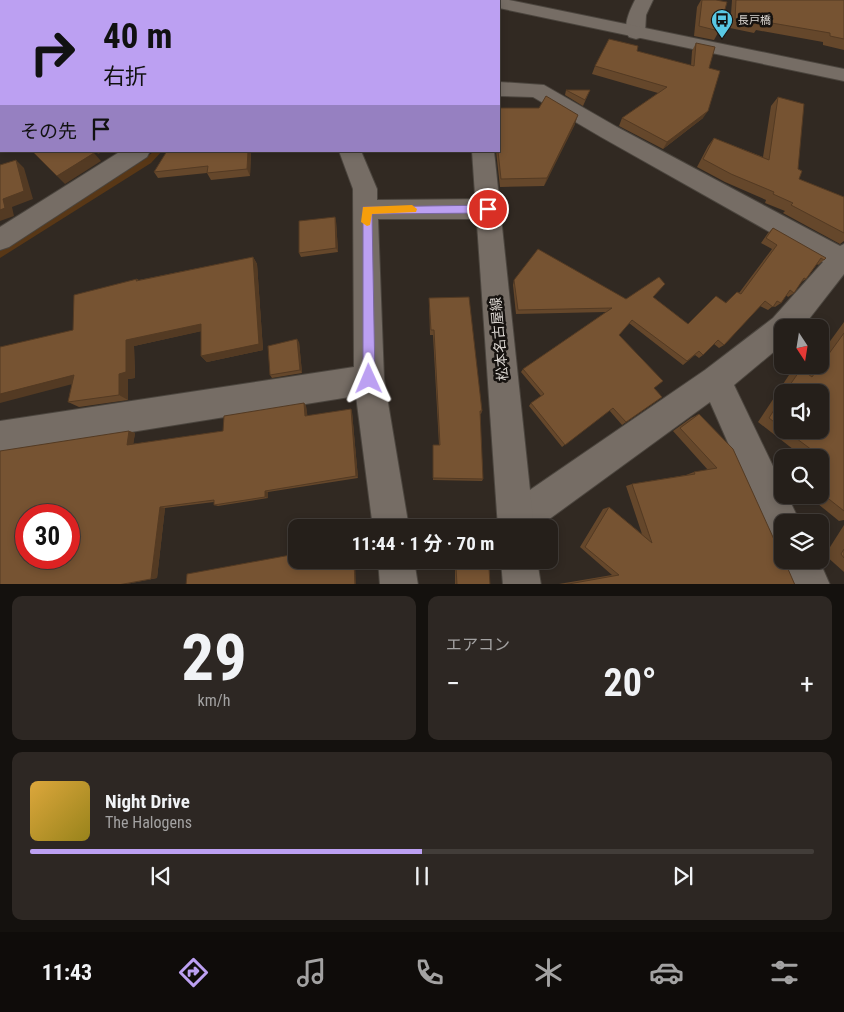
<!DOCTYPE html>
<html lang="ja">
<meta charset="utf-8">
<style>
body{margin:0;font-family:"Roboto Condensed","Noto Sans JP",sans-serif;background:#2d2723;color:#f1f3f6;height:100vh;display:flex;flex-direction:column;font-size:19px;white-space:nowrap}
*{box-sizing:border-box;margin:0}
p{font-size:16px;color:#a3a2a2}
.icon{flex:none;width:28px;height:28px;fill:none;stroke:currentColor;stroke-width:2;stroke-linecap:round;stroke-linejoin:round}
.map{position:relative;height:584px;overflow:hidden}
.details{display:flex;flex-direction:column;gap:12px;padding:12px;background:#14110e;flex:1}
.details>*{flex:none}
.hud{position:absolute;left:0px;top:0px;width:500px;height:152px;box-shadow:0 2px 8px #0003,0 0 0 1px #423d39;background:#bca0f2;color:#111;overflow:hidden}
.needle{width:32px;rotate:168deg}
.fabs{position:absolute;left:774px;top:319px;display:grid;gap:10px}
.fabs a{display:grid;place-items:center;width:55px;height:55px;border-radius:10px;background:#251f1a;box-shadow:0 2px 8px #0003,0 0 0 1px #423d39;font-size:25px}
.speed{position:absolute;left:15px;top:504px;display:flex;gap:10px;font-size:25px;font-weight:700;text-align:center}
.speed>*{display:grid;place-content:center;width:65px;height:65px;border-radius:50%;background:#251f1a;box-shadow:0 2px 8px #0003,0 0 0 1px #423d39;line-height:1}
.speed .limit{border:8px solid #d22;background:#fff;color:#111}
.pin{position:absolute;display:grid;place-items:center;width:42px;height:42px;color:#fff;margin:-21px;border:2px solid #fff;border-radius:50%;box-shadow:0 1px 5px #0007}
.me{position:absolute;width:55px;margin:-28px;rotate:359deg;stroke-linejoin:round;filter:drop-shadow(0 0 4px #0008)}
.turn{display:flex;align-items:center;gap:18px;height:105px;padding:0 20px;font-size:22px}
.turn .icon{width:65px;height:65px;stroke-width:2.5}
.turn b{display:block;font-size:35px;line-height:42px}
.then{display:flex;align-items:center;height:48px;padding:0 20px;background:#0003;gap:10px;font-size:19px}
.big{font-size:38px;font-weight:700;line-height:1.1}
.details .widget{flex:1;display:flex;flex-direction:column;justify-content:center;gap:8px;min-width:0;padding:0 18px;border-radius:10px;background:#2d2723}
.details .dial{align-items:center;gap:0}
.dial b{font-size:65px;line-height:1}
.song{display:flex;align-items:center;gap:15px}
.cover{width:60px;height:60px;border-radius:8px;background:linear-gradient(135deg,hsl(40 70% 55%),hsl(50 70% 35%))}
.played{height:5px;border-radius:2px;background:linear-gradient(90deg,#bca0f2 50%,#423d39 50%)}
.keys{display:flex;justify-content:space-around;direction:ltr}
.heat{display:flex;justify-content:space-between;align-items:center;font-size:28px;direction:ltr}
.details .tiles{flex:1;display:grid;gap:12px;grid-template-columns:1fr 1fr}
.widget:last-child{grid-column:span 2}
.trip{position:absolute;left:288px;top:519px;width:270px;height:50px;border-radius:10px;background:#251f1a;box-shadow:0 2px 8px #0003,0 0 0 1px #423d39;font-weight:700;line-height:50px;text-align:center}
.tab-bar{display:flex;height:80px;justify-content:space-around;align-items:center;background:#0f0c0a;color:#a3a2a2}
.tab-bar .icon{width:35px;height:35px}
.tab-bar .active{color:#bca0f2}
.tab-bar b{font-size:22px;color:#f1f3f6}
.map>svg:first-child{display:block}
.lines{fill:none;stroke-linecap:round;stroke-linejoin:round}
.stream{fill:#583716;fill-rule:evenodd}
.minor-casing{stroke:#4b453e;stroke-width:2}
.tertiary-casing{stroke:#4b453e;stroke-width:2}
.secondary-casing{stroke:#4b453e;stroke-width:2}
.minor{fill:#766d65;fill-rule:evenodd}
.tertiary{fill:#766d65;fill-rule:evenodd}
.secondary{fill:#766d65;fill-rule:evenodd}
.wall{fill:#65472b;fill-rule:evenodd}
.shaded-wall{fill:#533a23}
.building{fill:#765332;stroke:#533a23;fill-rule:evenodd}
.route{fill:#bca0f2;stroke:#7a689d}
.slow{fill:#f59e0b}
.labels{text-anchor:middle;stroke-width:5;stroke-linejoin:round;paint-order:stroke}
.far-poi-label{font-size:11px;fill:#dad5d0;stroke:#16120f;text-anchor:start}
.street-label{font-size:14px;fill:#dad5d0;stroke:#16120f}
</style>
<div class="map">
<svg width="844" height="585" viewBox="0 0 844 585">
<rect width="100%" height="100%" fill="#312922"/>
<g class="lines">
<path class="stream" d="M 154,151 L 162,151 L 151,163 L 0,258 L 0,251 L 145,159 Z"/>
<g class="minor-casing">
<g id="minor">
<path d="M 635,0 L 653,0 L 646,15 L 645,33 L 643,37 L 636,39 L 629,37 C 622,26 630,10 635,0 Z"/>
<path d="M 499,82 L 544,85 L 617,127 L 840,246 L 844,244 L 844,274 L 802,328 L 782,328 L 782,345 L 734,385 L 782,485 L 782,495 L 787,495 L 800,522 L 782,522 L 782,541 L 769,536 L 710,402 L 537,528 L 500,528 L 497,522 L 502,509 L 705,370 L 773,318 L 823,262 L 601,137 L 533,97 L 499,96 Z"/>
<path d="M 121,151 L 150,151 L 147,157 L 9,247 L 0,250 L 0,227 Z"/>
<path d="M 339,151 L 361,151 L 377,189 L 377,200 L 488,199 L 497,202 L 500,209 L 497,216 L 488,219 L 378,219 L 384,379 L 409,528 L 373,528 L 356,396 L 0,453 L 0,421 L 354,367 L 353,189 Z"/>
<path d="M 782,558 L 782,560 L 819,560 L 830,585 L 792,585 L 782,560 Z"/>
<path d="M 378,560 L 414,560 L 418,585 L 380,585 Z"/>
</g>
</g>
<g class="tertiary-casing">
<path id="tertiary" d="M 492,0 L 509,0 L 844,69 L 844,81 L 499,8 L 499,1 L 491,1 Z"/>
</g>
<g class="secondary-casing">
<g id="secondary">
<path d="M 454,0 L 472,0 L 473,1 L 455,1 Z"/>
<path d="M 472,151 L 494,151 L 534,528 L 498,528 Z"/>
<path d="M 501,560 L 537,560 L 541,585 L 503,585 Z"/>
</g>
</g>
<use href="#minor" class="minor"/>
<use href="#tertiary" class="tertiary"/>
<use href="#secondary" class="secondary"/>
</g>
<g class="wall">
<path d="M 701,0 L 716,0 L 719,31 L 714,40 L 694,36 L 697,7 Z"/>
<path d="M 732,0 L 844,0 L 844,50 L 823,45 L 823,42 L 756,30 L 754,33 L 730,28 Z"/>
<path d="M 696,43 L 709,68 L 703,118 L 663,149 L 619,126 L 622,118 L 658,93 L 592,74 L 595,66 L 637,51 L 691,66 L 692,51 Z"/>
<path d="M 566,90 L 590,90 L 583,106 L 565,95 Z"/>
<path d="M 778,97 L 798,169 L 799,179 L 844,197 L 844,241 L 840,244 L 783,213 L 785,211 L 765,203 L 766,200 L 725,182 L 697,167 L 708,146 L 714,138 L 763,157 L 771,106 Z"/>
<path d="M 575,124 L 544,186 L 500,187 L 496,151 L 499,151 Z"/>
<path d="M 251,151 L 250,176 L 211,180 L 207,173 L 158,178 L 154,172 Z"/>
<path d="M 335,217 L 336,221 L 338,252 L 301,257 L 299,253 Z"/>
<path d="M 773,228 L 824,260 L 818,265 L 817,264 L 806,279 L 800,283 L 794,293 L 788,297 L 786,295 L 781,303 L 775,307 L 773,306 L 768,310 L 760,306 L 724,345 L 719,348 L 714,344 L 703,355 L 699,358 L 695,355 L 683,365 L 629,323 L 619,335 L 654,388 L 662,397 L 622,425 L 609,410 L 562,447 L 529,406 L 531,403 L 541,396 L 521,372 L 523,369 L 606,312 L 516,314 L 513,285 L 514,280 L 626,299 L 653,297 L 688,324 L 716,296 L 725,303 L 737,292 L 739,293 L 772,249 L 761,243 L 768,233 Z"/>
<path d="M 253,257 L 257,264 L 263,350 L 207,362 L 201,356 L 201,331 L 134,346 L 135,378 L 128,379 L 128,400 L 79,407 L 68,402 L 72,384 L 73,330 L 137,279 L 139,280 Z"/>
<path d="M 429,298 L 482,411 L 481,414 L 480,414 L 483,479 L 482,481 L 433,480 L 433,445 L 439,445 L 433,335 L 430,335 Z"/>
<path d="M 844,322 L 844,520 L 839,521 L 807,495 L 820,495 L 820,458 L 790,458 L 791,455 L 798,453 L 758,422 L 789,375 L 801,369 L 807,373 L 813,365 L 820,365 L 820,355 ZM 782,392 L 820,392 L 820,430 L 782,430 Z"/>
<path d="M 299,342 L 302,373 L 272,378 L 270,375 Z"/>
<path d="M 304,403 L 306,406 L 307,416 L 351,409 L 352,412 L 358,478 L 268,492 L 268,498 L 218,506 L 214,505 L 214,502 L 165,508 L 157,578 L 121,585 L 0,585 L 129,431 L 135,433 L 133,444 L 223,431 Z"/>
<path d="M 699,414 L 795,585 L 553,585 L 612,575 L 580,547 L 603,509 L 609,507 L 642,534 L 626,486 L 632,484 L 686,475 L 694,472 L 708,470 L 673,431 L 691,418 Z"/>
<path d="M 782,469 L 782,476 L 780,473 Z"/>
<path d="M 844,525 L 844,572 L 825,555 Z"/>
<path d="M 455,567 L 489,568 L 490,585 L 455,585 Z"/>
</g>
<g class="shaded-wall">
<path d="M 708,111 L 703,118 L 663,149 L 667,142 Z"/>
<path d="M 578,115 L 575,124 L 544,186 L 547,178 Z"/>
<path d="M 96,151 L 105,151 L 98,154 Z"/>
<path d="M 248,151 L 251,151 L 250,176 L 247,169 Z"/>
<path d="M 94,153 L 101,161 L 65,184 L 57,176 Z"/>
<path d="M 16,160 L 24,168 L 33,199 L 12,207 L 14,216 L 0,221 L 0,210 Z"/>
<path d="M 335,217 L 336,221 L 338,252 L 336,248 Z"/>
<path d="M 253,257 L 257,264 L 263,350 L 207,362 L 201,356 Z"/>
<path d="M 201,324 L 207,330 L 134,346 L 135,378 L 128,379 L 128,400 L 119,395 L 119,374 L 126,340 Z"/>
<path d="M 297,339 L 299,342 L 302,373 L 300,370 Z"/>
<path d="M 74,375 L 84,381 L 0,403 L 0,394 Z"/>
<path d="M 304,403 L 306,406 L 308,419 L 305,416 Z"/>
<path d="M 351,409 L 352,412 L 358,478 L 356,476 Z"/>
<path d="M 129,431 L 135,433 L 133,447 L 127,445 Z"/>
<path d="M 265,491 L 268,492 L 268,498 L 265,497 Z"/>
<path d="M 160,507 L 165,508 L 157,578 L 151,579 Z"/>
<path d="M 354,560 L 355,560 L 356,585 L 355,585 Z"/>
</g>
<g class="building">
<path d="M 299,0 L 330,0 L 329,1 L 298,1 Z"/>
<path d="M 702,0 L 716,0 L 727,2 L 719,31 L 699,26 Z"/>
<path d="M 736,0 L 844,0 L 844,39 L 830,36 L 830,33 L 760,21 L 760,24 L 735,19 Z"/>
<path d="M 609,39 L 638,46 L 637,51 L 694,66 L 696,43 L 715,47 L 709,68 L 720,71 L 708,111 L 667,142 L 622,118 L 667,87 L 595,66 Z"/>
<path d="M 566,90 L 590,90 L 585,100 Z"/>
<path d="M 546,96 L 578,115 L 547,178 L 501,179 L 498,151 L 499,108 L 539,108 Z"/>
<path d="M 778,97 L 804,104 L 798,169 L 802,171 L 799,179 L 844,197 L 844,233 L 791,205 L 793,203 L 773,194 L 774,192 L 731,174 L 703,159 L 714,138 L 769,160 Z"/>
<path d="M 32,151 L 93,151 L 94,153 L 57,176 Z"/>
<path d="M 167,151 L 248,151 L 247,169 L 207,173 L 208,166 L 154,172 Z"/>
<path d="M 16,160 L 24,191 L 3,199 L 5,208 L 0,210 L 0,165 Z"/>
<path d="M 335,217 L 336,248 L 299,253 L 299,221 Z"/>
<path d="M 773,228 L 826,258 L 824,260 L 821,258 L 806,279 L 804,278 L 794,293 L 790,290 L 781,303 L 777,301 L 773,307 L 765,301 L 724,345 L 718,340 L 703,355 L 699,351 L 687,361 L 632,320 L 619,335 L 663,381 L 654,388 L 662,397 L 626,422 L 613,408 L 565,445 L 531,403 L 544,394 L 523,369 L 612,308 L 518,310 L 514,280 L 538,249 L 626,299 L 659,277 L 665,284 L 653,297 L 688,324 L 716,296 L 726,303 L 737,292 L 741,294 L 777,245 L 766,238 Z"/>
<path d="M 253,257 L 259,344 L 201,356 L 201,324 L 126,340 L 126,372 L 119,374 L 119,395 L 68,402 L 74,375 L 0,394 L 0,347 L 73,330 L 74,295 L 137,279 L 136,281 Z"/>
<path d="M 469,297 L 482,411 L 480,411 L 483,479 L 433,478 L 433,445 L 440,445 L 434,330 L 431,330 L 429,298 Z"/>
<path d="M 844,333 L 844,511 L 820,492 L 820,458 L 801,458 L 804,452 L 812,450 L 785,430 L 820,430 L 820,392 L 785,392 L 801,369 L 812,377 Z"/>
<path d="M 297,339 L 300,370 L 270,375 L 268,346 Z"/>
<path d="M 782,397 L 782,428 L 769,418 Z"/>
<path d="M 304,403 L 305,416 L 351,409 L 356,476 L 265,491 L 265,497 L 214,505 L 214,500 L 160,507 L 151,579 L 118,585 L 0,585 L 0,451 L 129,431 L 127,445 L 223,431 L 224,416 ZM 26,515 L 69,515 L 69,558 L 26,558 Z"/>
<path d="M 699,414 L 733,449 L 782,557 L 782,560 L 784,560 L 795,585 L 563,585 L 619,575 L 585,547 L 609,507 L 652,543 L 632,484 L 695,474 L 694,472 L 717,468 L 680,428 Z"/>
<path d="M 844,549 L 844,558 L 841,554 Z"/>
<path d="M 296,554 L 296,560 L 354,560 L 355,585 L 186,585 L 187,574 Z"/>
<path d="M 456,567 L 489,568 L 490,585 L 457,585 Z"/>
</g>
<path class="route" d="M 488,205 L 493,209 L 488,213 L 372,214 L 375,379 L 373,383 L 369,385 L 364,383 L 363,379 L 363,207 Z"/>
<path class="slow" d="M 412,205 L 417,209 L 416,212 L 372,214 L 370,225 L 367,226 L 361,222 L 363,207 Z"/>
<defs>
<g id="bus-pin" transform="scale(1.125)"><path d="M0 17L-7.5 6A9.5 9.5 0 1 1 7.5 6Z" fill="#59c8e4" stroke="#16120f"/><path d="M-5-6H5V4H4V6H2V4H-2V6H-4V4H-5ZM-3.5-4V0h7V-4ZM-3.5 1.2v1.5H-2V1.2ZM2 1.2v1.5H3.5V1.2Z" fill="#111"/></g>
</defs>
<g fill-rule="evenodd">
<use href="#bus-pin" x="722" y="20"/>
</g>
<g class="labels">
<g class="far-poi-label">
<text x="738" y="24">長戸橋</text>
</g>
<g class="street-label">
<text transform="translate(499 339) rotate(-95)" y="5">松本名古屋線</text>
</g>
</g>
</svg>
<div class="fabs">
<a><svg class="needle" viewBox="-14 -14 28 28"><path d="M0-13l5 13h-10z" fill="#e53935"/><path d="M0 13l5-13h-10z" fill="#a3a2a2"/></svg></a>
<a><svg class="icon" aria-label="sound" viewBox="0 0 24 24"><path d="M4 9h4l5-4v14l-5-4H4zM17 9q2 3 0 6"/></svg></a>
<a><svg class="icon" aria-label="search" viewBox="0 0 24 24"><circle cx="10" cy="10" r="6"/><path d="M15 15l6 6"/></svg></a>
<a><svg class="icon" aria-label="layers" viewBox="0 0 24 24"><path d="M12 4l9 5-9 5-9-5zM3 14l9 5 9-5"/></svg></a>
</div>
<div class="speed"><div class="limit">30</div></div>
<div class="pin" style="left:488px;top:209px;background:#d93025"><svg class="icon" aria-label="arrive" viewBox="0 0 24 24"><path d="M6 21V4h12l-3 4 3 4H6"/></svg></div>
<svg class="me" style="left:369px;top:379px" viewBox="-20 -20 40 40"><path d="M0-17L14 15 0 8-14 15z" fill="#bca0f2" stroke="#fff" stroke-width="4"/></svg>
<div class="trip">11:44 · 1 分 · 70 m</div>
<div class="hud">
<div class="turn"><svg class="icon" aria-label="right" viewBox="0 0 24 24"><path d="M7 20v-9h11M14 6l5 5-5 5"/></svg><div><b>40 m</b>右折</div></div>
<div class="then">その先<svg class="icon" aria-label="arrive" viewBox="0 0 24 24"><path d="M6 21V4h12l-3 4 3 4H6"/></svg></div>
</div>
</div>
<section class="details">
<div class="tiles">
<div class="widget dial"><b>29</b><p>km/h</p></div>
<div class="widget"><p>エアコン</p>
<div class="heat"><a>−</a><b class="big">20°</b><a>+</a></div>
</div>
<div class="widget">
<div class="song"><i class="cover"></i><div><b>Night Drive</b><p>The Halogens</p></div></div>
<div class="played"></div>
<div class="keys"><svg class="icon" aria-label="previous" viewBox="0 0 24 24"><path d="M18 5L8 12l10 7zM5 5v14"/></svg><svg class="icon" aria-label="pause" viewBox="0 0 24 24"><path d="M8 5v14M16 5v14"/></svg><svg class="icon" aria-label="next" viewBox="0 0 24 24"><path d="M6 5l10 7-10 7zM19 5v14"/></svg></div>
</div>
</div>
</section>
<nav class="tab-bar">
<b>11:43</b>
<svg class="icon active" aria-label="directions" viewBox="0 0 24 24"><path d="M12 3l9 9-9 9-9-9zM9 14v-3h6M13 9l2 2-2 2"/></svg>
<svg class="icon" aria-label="music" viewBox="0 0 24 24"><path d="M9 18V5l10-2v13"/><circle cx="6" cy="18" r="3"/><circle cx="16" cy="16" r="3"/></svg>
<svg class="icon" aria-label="phone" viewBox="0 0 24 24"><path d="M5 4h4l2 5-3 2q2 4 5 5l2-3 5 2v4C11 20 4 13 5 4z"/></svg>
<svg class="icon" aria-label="climate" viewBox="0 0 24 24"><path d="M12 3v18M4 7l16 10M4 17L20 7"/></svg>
<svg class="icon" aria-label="car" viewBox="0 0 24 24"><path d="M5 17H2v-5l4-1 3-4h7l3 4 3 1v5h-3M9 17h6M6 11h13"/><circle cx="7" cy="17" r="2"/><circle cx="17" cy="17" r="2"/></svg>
<svg class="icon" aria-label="filters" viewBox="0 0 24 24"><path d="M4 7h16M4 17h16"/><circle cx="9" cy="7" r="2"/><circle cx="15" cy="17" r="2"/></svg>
</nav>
